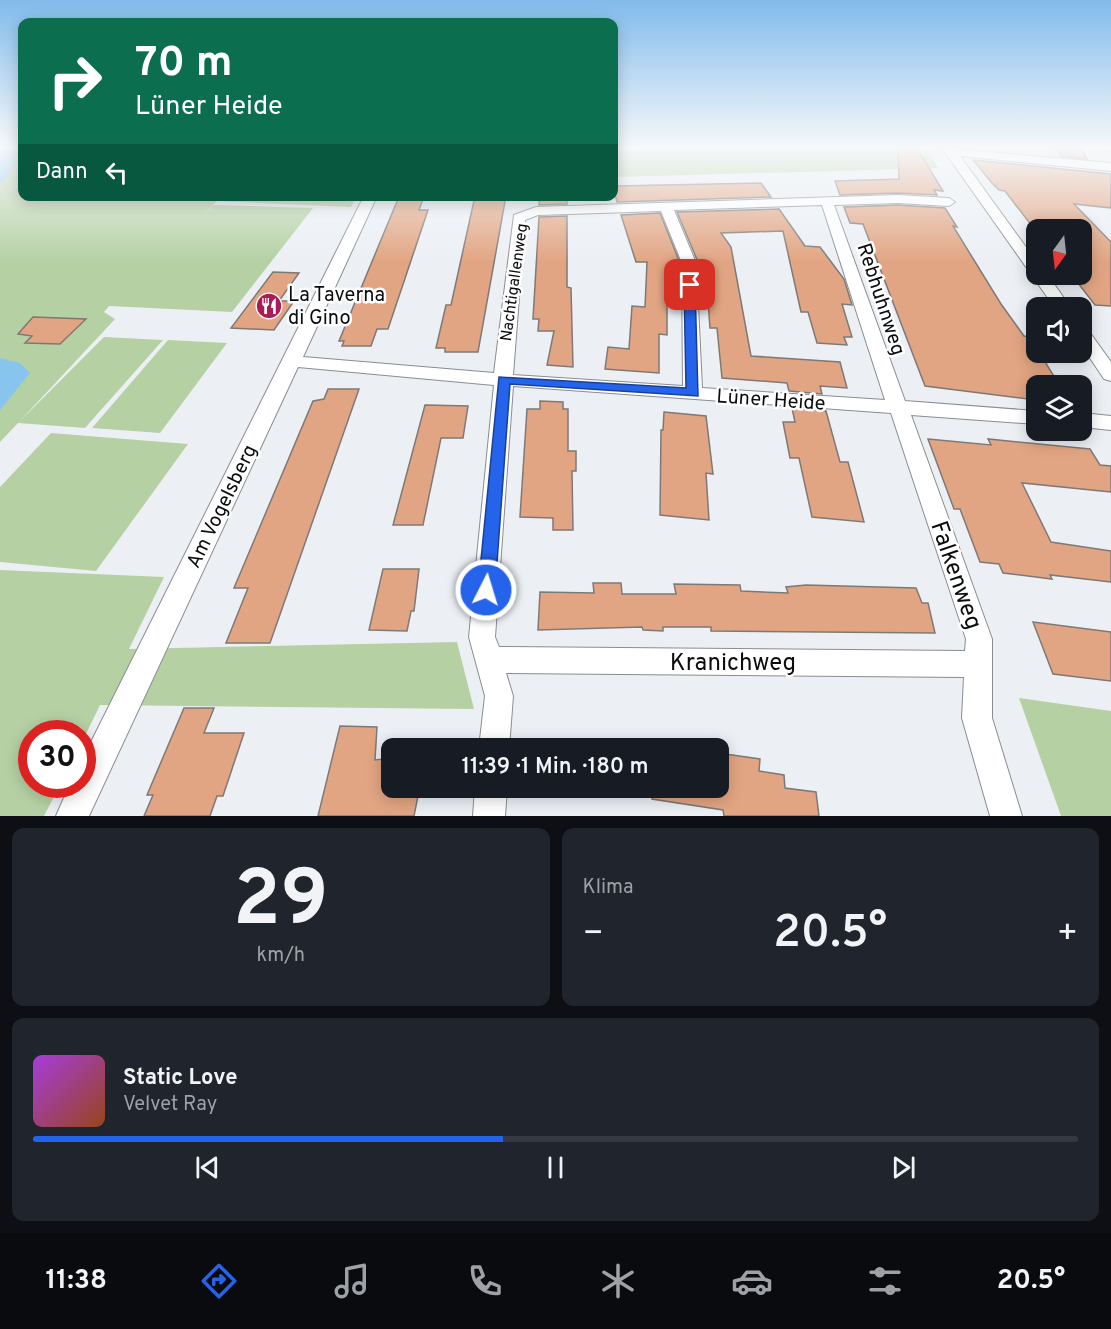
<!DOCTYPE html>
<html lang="de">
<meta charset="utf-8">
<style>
body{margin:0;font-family:Overpass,sans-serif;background:#20242c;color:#f1f3f6;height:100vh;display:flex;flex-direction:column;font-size:22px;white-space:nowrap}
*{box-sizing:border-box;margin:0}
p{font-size:20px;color:#9ea1a6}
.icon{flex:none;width:33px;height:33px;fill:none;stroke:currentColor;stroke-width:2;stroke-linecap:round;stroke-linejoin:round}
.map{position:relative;height:816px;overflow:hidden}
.drawer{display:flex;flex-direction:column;gap:12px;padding:12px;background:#0d0f14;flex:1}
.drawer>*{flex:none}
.banner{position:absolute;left:18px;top:18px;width:600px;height:183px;border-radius:12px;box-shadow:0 3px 15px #0003;background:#0b6e4f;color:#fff;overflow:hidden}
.needle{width:39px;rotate:195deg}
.controls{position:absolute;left:1026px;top:219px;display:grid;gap:12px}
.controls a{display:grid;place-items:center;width:66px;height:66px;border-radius:12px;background:#171b24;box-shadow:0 3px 15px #0003;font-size:30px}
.speed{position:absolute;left:18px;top:720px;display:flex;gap:12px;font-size:30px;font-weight:700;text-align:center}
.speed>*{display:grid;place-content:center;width:78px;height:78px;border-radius:50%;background:#171b24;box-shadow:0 3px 15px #0003;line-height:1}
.speed .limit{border:9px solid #d22;background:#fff;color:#111}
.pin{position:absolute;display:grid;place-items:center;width:51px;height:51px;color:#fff;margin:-26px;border-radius:12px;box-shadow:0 3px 9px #0006}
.me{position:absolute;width:66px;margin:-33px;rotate:5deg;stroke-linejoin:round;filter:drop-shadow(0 0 4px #0008)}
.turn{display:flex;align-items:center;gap:21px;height:126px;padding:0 18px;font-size:27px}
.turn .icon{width:78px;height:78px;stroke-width:2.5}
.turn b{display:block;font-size:42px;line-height:51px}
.then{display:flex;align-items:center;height:57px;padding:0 18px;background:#0003;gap:12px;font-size:22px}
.big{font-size:45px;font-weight:600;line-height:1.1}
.drawer .card{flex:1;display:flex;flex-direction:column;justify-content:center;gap:9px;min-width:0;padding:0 21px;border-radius:12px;background:#20242c}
.drawer .dial{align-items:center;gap:0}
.dial b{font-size:78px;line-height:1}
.song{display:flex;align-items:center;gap:18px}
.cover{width:72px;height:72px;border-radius:9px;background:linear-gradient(135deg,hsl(280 70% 55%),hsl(20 70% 35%))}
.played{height:6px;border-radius:3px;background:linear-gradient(90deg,#2563eb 45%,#363941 45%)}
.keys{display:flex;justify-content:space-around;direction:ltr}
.heat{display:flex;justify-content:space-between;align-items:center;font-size:33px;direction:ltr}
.drawer .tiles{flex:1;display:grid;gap:12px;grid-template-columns:1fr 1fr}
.card:last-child{grid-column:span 2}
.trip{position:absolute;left:381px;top:738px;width:348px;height:60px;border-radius:12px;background:#171b24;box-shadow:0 3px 15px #0003;font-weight:600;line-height:60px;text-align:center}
.menu{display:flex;height:96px;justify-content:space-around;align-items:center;background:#090b0e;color:#9ea1a6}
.menu .icon{width:42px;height:42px}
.menu .current{color:#2563eb}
.menu b{font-size:27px;color:#f1f3f6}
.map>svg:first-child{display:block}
.green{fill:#b5d1a4}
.water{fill:#87c5ef}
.building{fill:#e2a583;stroke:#7e7976;stroke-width:1.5}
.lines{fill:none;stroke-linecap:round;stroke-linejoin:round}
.street-casing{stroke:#898d91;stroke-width:2}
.street{fill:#fff;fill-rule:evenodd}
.route{fill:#2563eb;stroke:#184099;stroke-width:1.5}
.labels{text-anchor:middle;stroke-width:5;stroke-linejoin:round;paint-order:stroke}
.far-street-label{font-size:16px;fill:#0a0c0d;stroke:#fff}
.poi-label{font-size:20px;fill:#0a0c0d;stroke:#fff;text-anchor:start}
.street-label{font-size:20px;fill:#0a0c0d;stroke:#fff}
.near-street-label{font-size:24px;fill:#0a0c0d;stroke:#fff}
</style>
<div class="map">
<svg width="1111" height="816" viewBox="0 0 1111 816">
<rect width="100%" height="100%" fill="#ecf0f5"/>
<g class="green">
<path d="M 0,148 L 22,148 L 22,196 L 356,197 L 351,207 L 217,201 L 204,214 L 214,205 L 313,208 L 232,312 L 109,306 L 104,312 L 115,319 L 20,421 L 104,337 L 163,340 L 85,428 L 18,423 L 0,442 Z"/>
<path d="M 667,148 L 926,150 L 939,168 L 614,177 L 614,152 Z"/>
<path d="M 168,340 L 227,343 L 160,433 L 92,428 Z"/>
<path d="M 51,433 L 188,444 L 96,571 L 0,562 L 0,487 Z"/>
<path d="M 0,570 L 164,577 L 129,649 L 457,642 L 474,709 L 100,705 L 83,740 L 82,734 L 32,734 L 32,784 L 60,785 L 44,816 L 0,816 Z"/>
<path d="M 1019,698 L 1111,711 L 1111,816 L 1061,816 Z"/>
</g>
<g class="water">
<path d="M 9,148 L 22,148 L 22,164 L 8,171 L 12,174 L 0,183 L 0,152 Z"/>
<path d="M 0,358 L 20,363 L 30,373 L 0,410 Z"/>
</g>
<g class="building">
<path d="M 898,148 L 917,148 L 943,191 L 934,190 L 937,195 L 898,193 L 840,195 L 835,181 L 899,179 Z"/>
<path d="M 1056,148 L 1081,148 L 1087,159 L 1060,156 Z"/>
<path d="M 973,160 L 1111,174 L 1111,208 L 1074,204 L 1111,242 L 1111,306 L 1095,305 L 1071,274 L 1082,274 L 1082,230 L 1035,230 L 1005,191 L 999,190 L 992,183 Z"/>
<path d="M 761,183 L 771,197 L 617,202 L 614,191 L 614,186 Z"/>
<path d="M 475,196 L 506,196 L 478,352 L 445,352 L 445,348 L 436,348 L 446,305 L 451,305 Z"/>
<path d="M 540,196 L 567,196 L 567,204 L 539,205 Z"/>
<path d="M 398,199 L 423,199 L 419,210 L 428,210 L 388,329 L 377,329 L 371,346 L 342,346 L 344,341 L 339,341 Z"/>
<path d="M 898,205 L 945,208 L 957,227 L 953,226 L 1001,304 L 1024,336 L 1029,337 L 1036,352 L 1039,352 L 1060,386 L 1036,386 L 1036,400 L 925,386 L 863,224 L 850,223 L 844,207 Z"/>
<path d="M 779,209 L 805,246 L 820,247 L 844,279 L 852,305 L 842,304 L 852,337 L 844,337 L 847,345 L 817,343 L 808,312 L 801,312 L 783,231 L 721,233 L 731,247 L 751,356 L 840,362 L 847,388 L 820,386 L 822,394 L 789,391 L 787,383 L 722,378 L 717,328 L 710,328 L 707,288 L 699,287 L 698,262 L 677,212 Z"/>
<path d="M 660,213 L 680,263 L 680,286 L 667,286 L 667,335 L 659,334 L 659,373 L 605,369 L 608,347 L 629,349 L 632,306 L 645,307 L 647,262 L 636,262 L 621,215 Z"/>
<path d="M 567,216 L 567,287 L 571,288 L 573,367 L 547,365 L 554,331 L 538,331 L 539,319 L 533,319 L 539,217 Z"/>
<path d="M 273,272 L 299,273 L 279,301 L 294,301 L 274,330 L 231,328 Z"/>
<path d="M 33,317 L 86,319 L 60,344 L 25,343 L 32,336 L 18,334 Z"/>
<path d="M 328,389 L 359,389 L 270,643 L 226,643 L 248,588 L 234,588 L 313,401 L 324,399 Z"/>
<path d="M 540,401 L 563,402 L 563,409 L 568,409 L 568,451 L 576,451 L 576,471 L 572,471 L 573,530 L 553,530 L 553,518 L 520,517 L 527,409 L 540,409 Z"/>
<path d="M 425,405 L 468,406 L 463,438 L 441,438 L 423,525 L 393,525 Z"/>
<path d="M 792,408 L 826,411 L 840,462 L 848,462 L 864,522 L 812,517 L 799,458 L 790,458 L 783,422 L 795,422 Z"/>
<path d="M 664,412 L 706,416 L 713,474 L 706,473 L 709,520 L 660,515 L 661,430 L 663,430 Z"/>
<path d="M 928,439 L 991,445 L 988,439 L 1090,449 L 1100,465 L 1111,466 L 1111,492 L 1022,483 L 1051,542 L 1111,551 L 1111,582 L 1050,575 L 1052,579 L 1003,573 L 999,564 L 980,562 L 960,509 L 954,509 Z"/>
<path d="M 383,569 L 419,569 L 414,611 L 411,611 L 407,631 L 369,630 Z"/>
<path d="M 593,583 L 621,583 L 622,594 L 676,594 L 674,584 L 740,585 L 741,591 L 788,593 L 786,587 L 806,585 L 916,588 L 922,603 L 928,603 L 935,633 L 711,631 L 711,627 L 663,627 L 663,631 L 643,630 L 642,627 L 538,630 L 540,592 L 594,593 Z"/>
<path d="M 1033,622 L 1111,632 L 1111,681 L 1053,674 Z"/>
<path d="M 184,708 L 214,708 L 204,733 L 244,733 L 223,796 L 217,796 L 210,816 L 144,816 L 153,795 L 147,795 Z"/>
<path d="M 340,726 L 377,727 L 375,760 L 392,758 L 393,791 L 418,796 L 414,816 L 318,816 Z"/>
<path d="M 718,753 L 760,759 L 759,771 L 784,775 L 785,788 L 816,792 L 819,816 L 724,816 L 723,810 L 652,799 L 653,788 L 718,788 Z"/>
</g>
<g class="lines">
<g class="street-casing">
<g id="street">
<path d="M 942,148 L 1111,163 L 1111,171 L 960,156 L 1036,261 L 1036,274 L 1047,274 L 1071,308 L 1055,308 Z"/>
<path d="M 898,195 L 949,198 L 955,202 L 949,206 L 898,203 L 834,205 L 905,401 L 1036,411 L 1036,424 L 911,415 L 992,639 L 992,718 L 1022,816 L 990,816 L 962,718 L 964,677 L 506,673 L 513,696 L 509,748 L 479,748 L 485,696 L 469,637 L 494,385 L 298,367 L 89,816 L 56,816 L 70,784 L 82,784 L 82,760 L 364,196 L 377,196 L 303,357 L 494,373 L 514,215 L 536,207 ZM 822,205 L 885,400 L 702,388 L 696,263 L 674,210 ZM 661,211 L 682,263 L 683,386 L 513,375 L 525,220 L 538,215 ZM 513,386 L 891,413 L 966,639 L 965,651 L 499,647 L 495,637 Z"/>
<path d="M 1082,329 L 1088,330 L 1111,362 L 1111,381 L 1104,379 L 1082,346 Z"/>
<path d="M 1082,413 L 1111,416 L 1111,430 L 1082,427 Z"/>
<path d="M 475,788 L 507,788 L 505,816 L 473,816 Z"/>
</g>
</g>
<use href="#street" class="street"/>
</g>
<linearGradient id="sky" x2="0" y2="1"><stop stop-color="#81bbeb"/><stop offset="0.56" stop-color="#f6f8fa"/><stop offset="1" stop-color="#f6f8fa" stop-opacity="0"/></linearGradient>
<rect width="1111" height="262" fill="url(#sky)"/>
<path class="route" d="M 690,282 L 695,285 L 698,396 L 510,384 L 495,590 L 493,596 L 486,598 L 480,596 L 478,590 L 499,377 L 686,388 L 684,285 Z"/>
<defs>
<g id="restaurant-disc" transform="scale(1.35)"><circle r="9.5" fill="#ab1c57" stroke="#fff"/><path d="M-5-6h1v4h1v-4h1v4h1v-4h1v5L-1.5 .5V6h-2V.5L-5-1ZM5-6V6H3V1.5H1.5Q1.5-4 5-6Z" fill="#fff"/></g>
</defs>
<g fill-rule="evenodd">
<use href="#restaurant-disc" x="269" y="306"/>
</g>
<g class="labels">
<g class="far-street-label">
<text transform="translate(513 282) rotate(-82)" y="6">Nachtigallenweg</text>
</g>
<g class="poi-label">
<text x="288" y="301">La Taverna<tspan x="288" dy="23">di Gino</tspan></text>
</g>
<g class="street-label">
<text transform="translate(882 299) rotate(72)" y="7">Rebhuhnweg</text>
<text transform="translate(771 399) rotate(4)" y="7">Lüner Heide</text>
<text transform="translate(221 506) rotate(-64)" y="7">Am Vogelsberg</text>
</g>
<g class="near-street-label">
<text transform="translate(957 575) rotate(71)" y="8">Falkenweg</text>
<text x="733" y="670">Kranichweg</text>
</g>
</g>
</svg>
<div class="controls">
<a><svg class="needle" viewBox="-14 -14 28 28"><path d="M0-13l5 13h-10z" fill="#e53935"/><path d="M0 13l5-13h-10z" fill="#9ea1a6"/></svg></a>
<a><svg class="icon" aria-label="sound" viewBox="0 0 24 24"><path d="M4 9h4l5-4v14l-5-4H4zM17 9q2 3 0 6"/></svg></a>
<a><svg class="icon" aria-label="layers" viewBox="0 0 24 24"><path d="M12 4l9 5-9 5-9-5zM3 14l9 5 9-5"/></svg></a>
</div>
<div class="speed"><div class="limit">30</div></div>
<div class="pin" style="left:690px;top:285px;background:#d93025"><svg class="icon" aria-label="arrive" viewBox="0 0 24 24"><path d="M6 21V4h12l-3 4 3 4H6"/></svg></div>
<svg class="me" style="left:486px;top:590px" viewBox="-20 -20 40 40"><circle r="17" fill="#2563eb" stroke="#fff" stroke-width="3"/><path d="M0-11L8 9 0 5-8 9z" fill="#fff"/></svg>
<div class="trip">11:39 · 1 Min. · 180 m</div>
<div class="banner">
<div class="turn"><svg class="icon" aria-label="right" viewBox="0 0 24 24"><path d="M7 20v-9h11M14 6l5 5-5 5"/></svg><div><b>70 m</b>Lüner Heide</div></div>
<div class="then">Dann<svg class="icon" aria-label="left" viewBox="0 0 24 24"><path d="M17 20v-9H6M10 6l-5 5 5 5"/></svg></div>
</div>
</div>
<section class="drawer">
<div class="tiles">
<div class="card dial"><b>29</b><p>km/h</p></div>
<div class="card"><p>Klima</p>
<div class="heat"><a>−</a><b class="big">20.5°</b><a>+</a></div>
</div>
<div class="card">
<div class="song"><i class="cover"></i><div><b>Static Love</b><p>Velvet Ray</p></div></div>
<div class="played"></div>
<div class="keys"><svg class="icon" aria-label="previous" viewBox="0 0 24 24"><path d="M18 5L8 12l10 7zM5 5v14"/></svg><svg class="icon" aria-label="pause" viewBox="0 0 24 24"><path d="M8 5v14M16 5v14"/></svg><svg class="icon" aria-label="next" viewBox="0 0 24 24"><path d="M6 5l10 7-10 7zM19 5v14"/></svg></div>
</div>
</div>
</section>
<nav class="menu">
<b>11:38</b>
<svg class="icon current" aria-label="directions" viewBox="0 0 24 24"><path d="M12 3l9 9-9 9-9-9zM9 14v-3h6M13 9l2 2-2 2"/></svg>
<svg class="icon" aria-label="music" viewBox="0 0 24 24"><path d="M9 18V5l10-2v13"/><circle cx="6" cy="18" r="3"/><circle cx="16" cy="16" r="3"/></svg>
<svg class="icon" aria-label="phone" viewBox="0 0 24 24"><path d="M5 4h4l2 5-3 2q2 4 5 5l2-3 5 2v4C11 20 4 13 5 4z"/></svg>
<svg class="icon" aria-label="climate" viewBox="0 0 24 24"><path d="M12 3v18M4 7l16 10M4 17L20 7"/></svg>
<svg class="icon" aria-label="car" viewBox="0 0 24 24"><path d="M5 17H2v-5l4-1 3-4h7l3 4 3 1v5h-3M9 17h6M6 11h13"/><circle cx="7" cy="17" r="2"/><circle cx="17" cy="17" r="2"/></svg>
<svg class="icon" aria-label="filters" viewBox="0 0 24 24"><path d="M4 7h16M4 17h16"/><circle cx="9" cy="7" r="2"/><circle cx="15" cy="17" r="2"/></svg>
<b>20.5°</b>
</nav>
